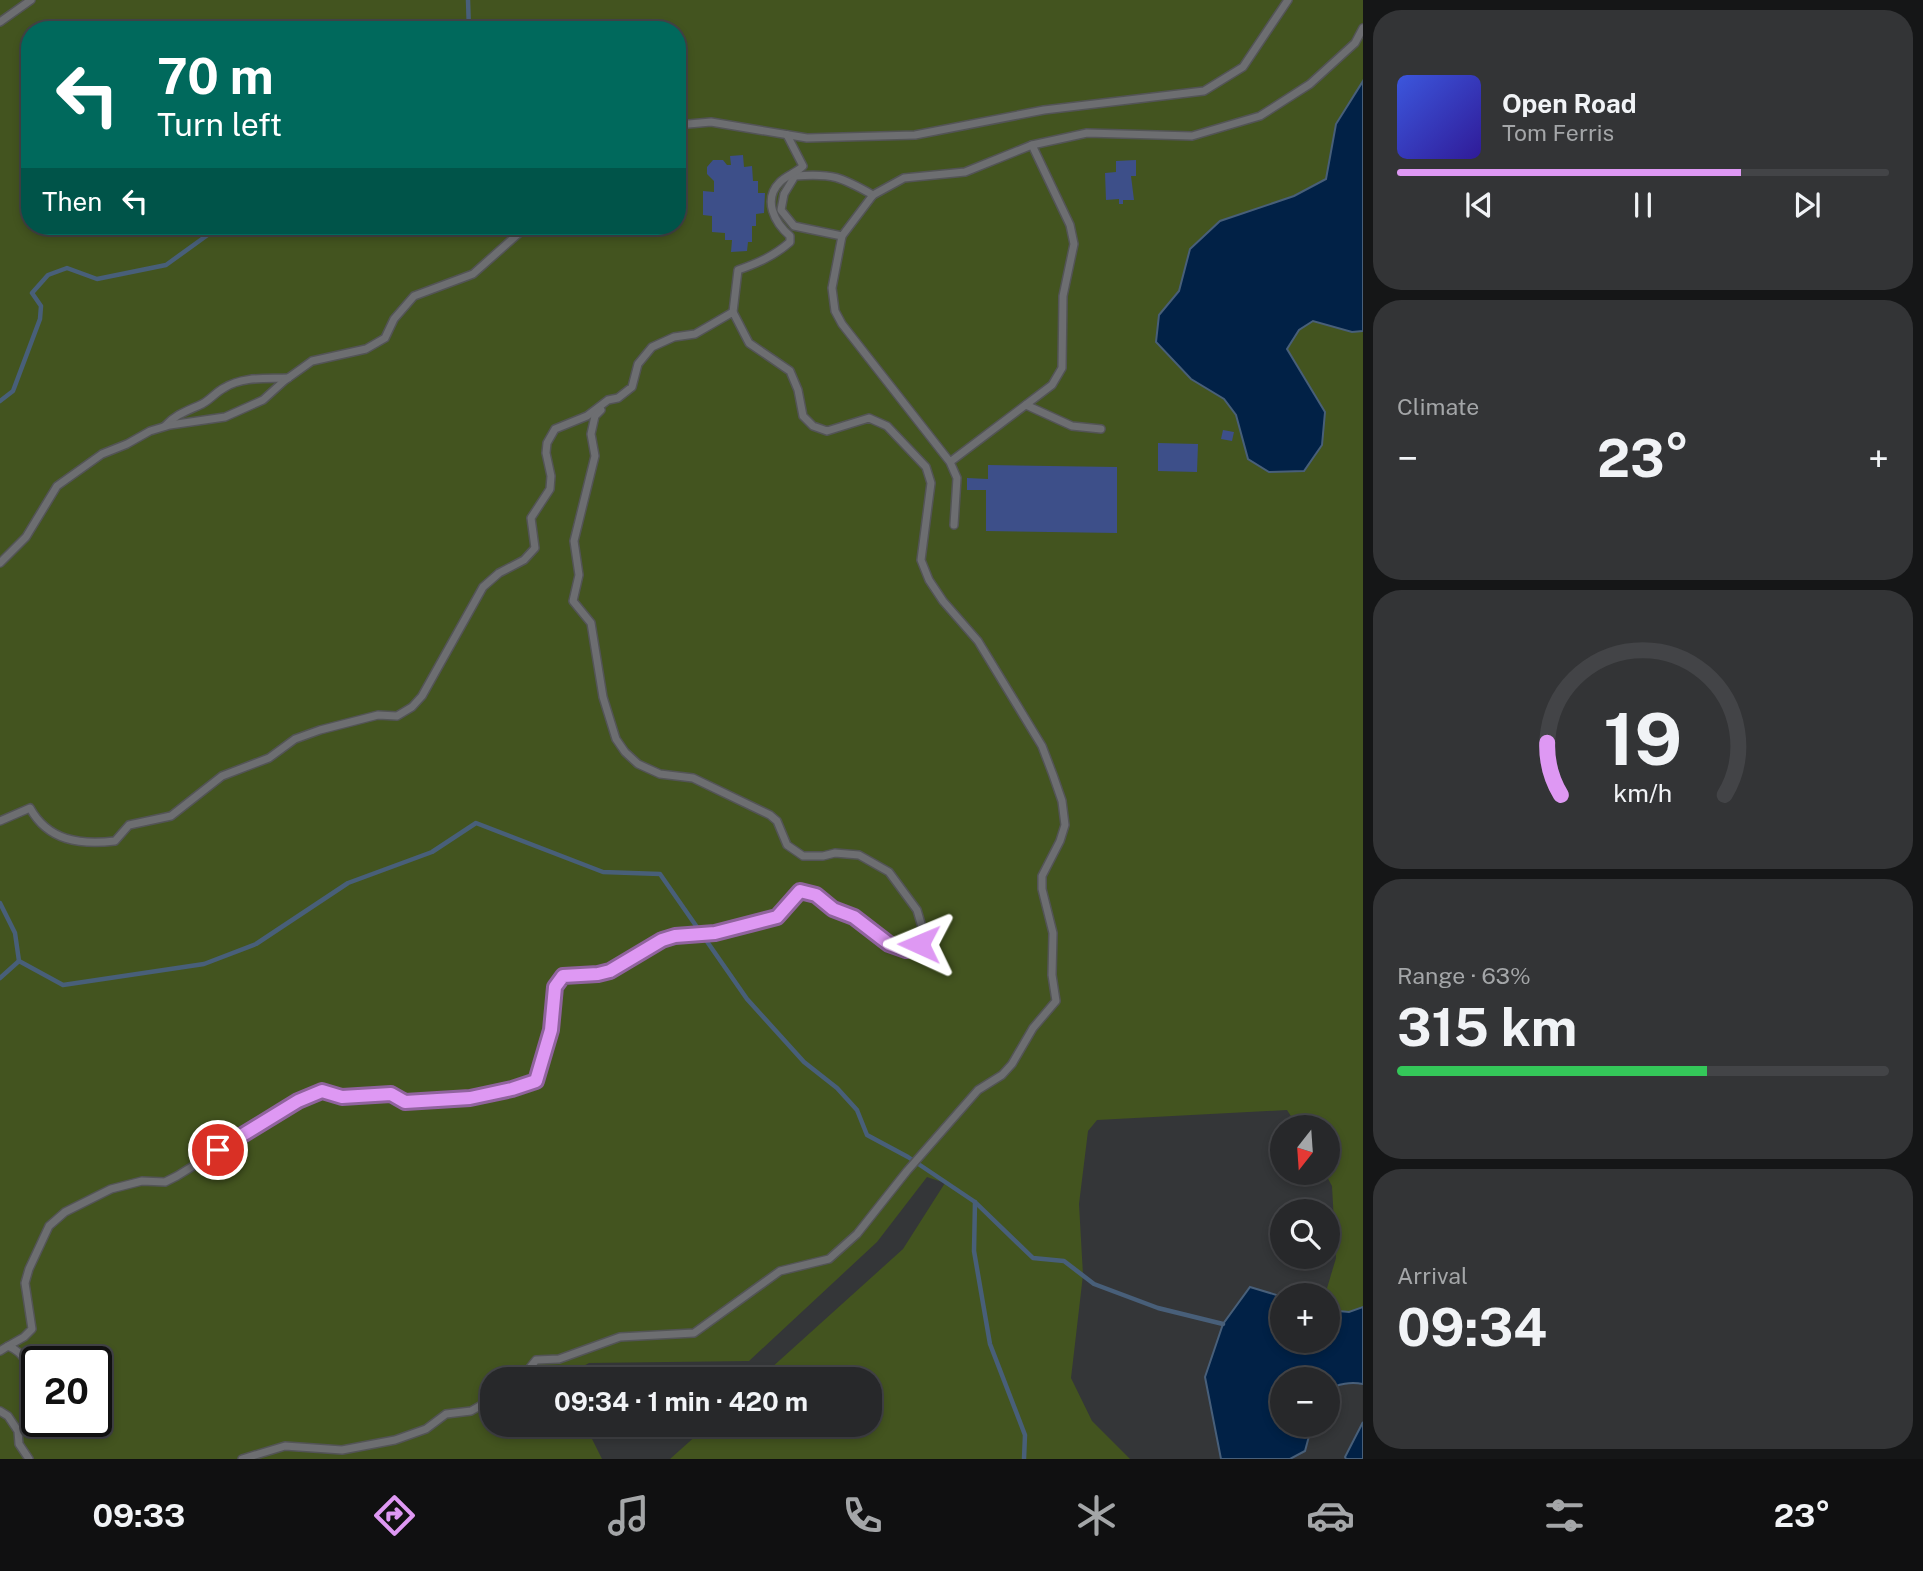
<!DOCTYPE html>
<meta charset="utf-8">
<style>
body{margin:0;font-family:"Public Sans",sans-serif;background:#333436;color:#f1f3f6;height:100vh;display:flex;flex-direction:column;font-size:26px;white-space:nowrap}
*{box-sizing:border-box;margin:0}
p{font-size:23px;color:#a4a6a8}
.icon{flex:none;width:38px;height:38px;fill:none;stroke:currentColor;stroke-width:2;stroke-linecap:round;stroke-linejoin:round}
.map{position:relative;flex:1;overflow:hidden}
.drawer{display:flex;flex-direction:column;gap:10px;padding:10px;background:#151617;width:560px}
.drawer>*{flex:none}
.hud{position:absolute;left:21px;top:21px;width:665px;height:214px;border-radius:28px;box-shadow:0 4px 10px #0003,0 0 0 2px #434447;background:#00695c;color:#fff;overflow:hidden}
.needle{width:46px;rotate:197deg}
.fabs{position:absolute;left:1270px;top:1115px;display:grid;gap:14px}
.fabs a{display:grid;place-items:center;width:70px;height:70px;border-radius:50%;background:#27282a;box-shadow:0 4px 10px #0003,0 0 0 2px #434447;font-size:35px}
.speed{position:absolute;left:21px;top:1346px;display:flex;gap:14px;font-size:35px;font-weight:700;text-align:center}
.speed>*{display:grid;place-content:center;width:91px;height:91px;border-radius:50%;background:#27282a;box-shadow:0 4px 10px #0003,0 0 0 2px #434447;line-height:1}
.speed .limit{border:4px solid #111;border-radius:10px;background:#fff;color:#111}
.pin{position:absolute;display:grid;place-items:center;width:60px;height:60px;color:#fff;margin:-30px;border:4px solid #fff;border-radius:50%;box-shadow:0 2px 7px #0007}
.me{position:absolute;width:77px;margin:-38px;rotate:271deg;stroke-linejoin:round;filter:drop-shadow(0 0 5px #0008)}
.turn{display:flex;align-items:center;gap:24px;height:147px;padding:0 21px;font-size:32px}
.turn .icon{width:91px;height:91px;stroke-width:2.5}
.turn b{display:block;font-size:49px;line-height:60px}
.then{display:flex;align-items:center;height:66px;padding:0 21px;background:#0003;gap:14px;font-size:26px}
.big{font-size:52px;font-weight:700;line-height:1.1}
.drawer .card{flex:1;display:flex;flex-direction:column;justify-content:center;gap:10px;min-width:0;padding:0 24px;border-radius:28px;background:#333436}
.drawer .dial{align-items:center;gap:0}
.dial svg{height:182px;overflow:visible;fill:none;stroke:#434447;stroke-width:7;stroke-linecap:round;text-anchor:middle}
.dial text{fill:#f1f3f6;stroke:none}
.song{display:flex;align-items:center;gap:21px}
.cover{width:84px;height:84px;border-radius:10px;background:linear-gradient(135deg,hsl(230 70% 55%),hsl(250 70% 35%))}
.played{height:7px;border-radius:4px;background:linear-gradient(90deg,#de98f3 70%,#434447 70%)}
.keys{display:flex;justify-content:space-around;direction:ltr}
.heat{display:flex;justify-content:space-between;align-items:center;font-size:38px;direction:ltr}
.charge{height:10px;border-radius:5px;background:linear-gradient(90deg,#34c759 63%,#434447 0)}
.trip{position:absolute;left:480px;top:1367px;width:402px;height:70px;border-radius:28px;background:#27282a;box-shadow:0 4px 10px #0003,0 0 0 2px #434447;font-weight:700;line-height:70px;text-align:center}
.dock{display:flex;height:112px;justify-content:space-around;align-items:center;background:#101011;color:#a4a6a8}
.dock .icon{width:49px;height:49px}
.dock .selected{color:#de98f3}
.dock b{font-size:32px;color:#f1f3f6}
main{display:flex;flex:1;min-height:0}
.map>svg:first-child{display:block}
.green{fill:#43541f;fill-rule:evenodd}
.water{fill:#012146;stroke:#485f79;stroke-width:2}
.lines{fill:none;stroke-linecap:round;stroke-linejoin:round}
.stream{stroke:#485f79;stroke-width:4.5}
.building{fill:#3d4f89}
.lane-casing{stroke:#535456;stroke-width:10}
.lane{stroke:#6d6e71;stroke-width:7}
.route-casing{stroke:#90639e;stroke-width:18}
.route{stroke:#de98f3;stroke-width:12}
</style>
<main>
<div class="map">
<svg width="1363" height="1459" viewBox="0 0 1363 1459">
<rect width="100%" height="100%" fill="#343638"/>
<path class="green" d="M 0,0 L 1363,0 L 1363,1307 L 1349,1312 L 1328,1310 L 1328,1295 L 1325,1295 L 1336,1258 L 1332,1186 L 1325,1173 L 1328,1172 L 1328,1127 L 1298,1127 L 1287,1110 L 1097,1120 L 1088,1131 L 1079,1204 L 1083,1275 L 1071,1378 L 1092,1421 L 1130,1459 L 670,1459 L 708,1425 L 870,1424 L 870,1379 L 759,1379 L 903,1249 L 945,1183 L 927,1177 L 877,1242 L 749,1361 L 589,1363 L 560,1379 L 492,1379 L 492,1418 L 484,1423 L 492,1420 L 492,1424 L 585,1425 L 602,1459 L 0,1459 ZM 30,30 L 677,30 L 677,226 L 30,226 ZM 37,1362 L 96,1362 L 96,1421 L 37,1421 Z"/>
<g class="water">
<path d="M 1363,81 L 1363,331 L 1352,332 L 1313,321 L 1299,330 L 1287,349 L 1325,412 L 1322,445 L 1304,471 L 1269,472 L 1248,459 L 1236,415 L 1224,399 L 1191,379 L 1156,342 L 1159,315 L 1179,291 L 1190,249 L 1220,221 L 1294,196 L 1326,179 L 1336,124 Z"/>
<path d="M 1250,1287 L 1283,1297 L 1283,1340 L 1328,1340 L 1328,1310 L 1349,1312 L 1363,1307 L 1363,1384 C 1352,1382 1337,1383 1328,1391 L 1328,1379 L 1283,1379 L 1283,1424 L 1312,1425 L 1305,1451 L 1290,1459 L 1221,1459 L 1205,1377 L 1223,1324 Z"/>
<path d="M 1363,1422 L 1363,1459 L 1346,1459 L 1345,1457 Z"/>
</g>
<g class="lines">
<g class="stream">
<path d="M 468,0 L 469,30"/>
<path d="M 0,401 L 13,391 L 40,319 L 41,306 L 32,293 L 48,275 L 67,268 L 97,279 L 166,265 L 220,226"/>
<path d="M 0,903 L 15,933 L 19,961"/>
<path d="M 19,961 L 63,985 L 204,964 L 256,944 L 348,883 L 432,852 L 476,823 L 603,872 L 660,874 L 747,999 L 804,1062 L 837,1088 L 857,1110 L 867,1135 L 908,1157 L 975,1202 L 1033,1258 L 1064,1261 L 1094,1284 L 1158,1308 L 1223,1324"/>
<path d="M 0,978 L 19,961"/>
<path d="M 975,1202 L 974,1251 L 990,1344 L 1025,1435 L 1024,1459"/>
</g>
</g>
<g class="building">
<path d="M 743,155 L 744,167 L 752,166 L 753,181 L 758,181 L 758,193 L 765,193 L 764,213 L 756,214 L 756,226 L 752,226 L 752,242 L 748,242 L 747,251 L 731,252 L 732,240 L 725,240 L 725,233 L 712,232 L 712,216 L 703,215 L 703,191 L 714,192 L 714,181 L 707,174 L 707,167 L 713,160 L 723,160 L 727,165 L 731,165 L 730,156 Z"/>
<path d="M 1136,160 L 1136,176 L 1131,176 L 1134,200 L 1123,200 L 1123,204 L 1119,204 L 1119,199 L 1106,200 L 1105,173 L 1116,172 L 1116,161 Z"/>
<path d="M 1223,430 L 1234,432 L 1232,441 L 1221,439 Z"/>
<path d="M 1158,443 L 1198,444 L 1197,472 L 1158,471 Z"/>
<path d="M 988,465 L 1117,467 L 1117,533 L 986,531 L 986,490 L 967,490 L 967,478 L 988,479 Z"/>
</g>
<g class="lines">
<g class="lane-casing">
<g id="lane">
<path d="M 0,22 L 31,0"/>
<path d="M 677,125 L 711,122 L 807,138 L 915,135 L 1044,110 L 1204,91 L 1243,67 L 1288,0"/>
<path d="M 1032,145 L 1087,133 L 1192,136 L 1260,116 L 1310,84 L 1355,43 L 1363,28"/>
<path d="M 842,236 L 794,226 L 781,210 L 784,194 L 795,176 C 833,173 841,177 873,195"/>
<path d="M 733,312 L 738,270 C 758,263 774,256 790,242 L 790,236 C 775,223 762,200 780,182 C 787,175 796,173 803,166 L 787,135"/>
<path d="M 1026,405 L 1072,426 L 1101,429"/>
<path d="M 165,426 C 176,414 187,411 202,404 C 210,400 216,392 224,388 C 243,376 267,379 288,378"/>
<path d="M 950,462 L 1052,385 L 1062,368 L 1063,296 L 1074,244 L 1070,225 L 1032,145 L 965,172 L 904,178 L 873,195 L 842,236 L 832,288 L 835,311 L 842,324 L 950,462 L 957,478 L 954,525"/>
<path d="M 0,563 L 26,537 L 57,486 L 102,454 L 127,444 L 150,431 L 170,425 L 225,417 L 263,400 L 284,381 L 312,361 L 366,349 L 385,338 L 394,319 L 414,296 L 473,274 L 527,226"/>
<path d="M 0,821 L 30,808 C 48,841 80,845 115,841 L 129,825 L 171,816 L 222,776 L 269,758 L 295,739 L 320,730 L 378,715 L 397,716 L 412,707 L 422,696 L 483,587 L 499,573 L 524,560 L 535,548 L 531,518 L 550,489 L 551,476 L 546,453 L 547,443 L 555,429 L 587,416 L 608,400 L 618,398 L 632,387 L 638,364 L 652,347 L 674,337 L 695,334 L 733,312 L 749,343 L 790,371 L 798,390 L 803,416 L 813,426 L 827,431 L 869,418 L 887,426 L 926,467 L 931,483 L 921,560 L 929,580 L 943,601 L 978,641 L 1042,746 L 1053,775 L 1062,801 L 1065,825 L 1060,841 L 1042,876 L 1042,889 L 1053,933 L 1052,975 L 1056,1001 L 1033,1028 L 1012,1064 L 1002,1075 L 978,1090 L 907,1171 L 857,1234 L 829,1259 L 780,1271 L 694,1333 L 620,1337 L 559,1359 L 536,1360 L 521,1379"/>
<path d="M 8,1346 L 24,1337 L 32,1329 L 25,1283 L 29,1269 L 49,1226 L 65,1212 L 111,1189 L 142,1181 L 165,1182 L 177,1176 L 298,1101 L 322,1091 L 343,1097 L 391,1094 L 405,1102 L 470,1098 L 512,1089 L 536,1081 L 551,1030 L 555,987 L 563,976 L 598,974 L 610,971 L 662,940 L 675,936 L 715,933 L 777,917 L 800,891 L 816,895 L 833,910 L 854,917 L 889,944 L 906,950 L 919,944 L 922,927 L 917,910 L 889,872 L 859,855 L 835,853 L 823,856 L 803,856 L 787,845 L 777,821 L 770,815 L 693,778 L 660,774 L 638,764 L 625,752 L 616,739 L 603,697 L 591,623 L 573,601 L 579,575 L 574,541 L 595,456 L 591,434 L 595,416 L 601,410"/>
<path d="M 0,1351 L 8,1346 C 29,1355 29,1370 34,1390"/>
<path d="M 0,1411 L 8,1416 L 18,1431 L 19,1444 L 29,1459"/>
<path d="M 242,1459 L 285,1446 L 342,1450 L 395,1440 L 426,1429 L 446,1414 L 471,1411 L 492,1399"/>
</g>
</g>
<use href="#lane" class="lane"/>
</g>
<g class="lines">
<g class="route-casing">
<path id="route" d="M 218,1150 L 298,1101 L 322,1091 L 342,1097 L 391,1094 L 405,1102 L 470,1098 L 512,1089 L 536,1081 L 551,1030 L 555,987 L 563,976 L 598,974 L 610,971 L 662,940 L 675,936 L 715,933 L 777,917 L 800,891 L 816,895 L 833,909 L 854,917 L 889,944 L 906,950 L 919,944"/>
</g>
<use href="#route" class="route"/>
</g>
</svg>
<div class="fabs">
<a><svg class="needle" viewBox="-14 -14 28 28"><path d="M0-13l5 13h-10z" fill="#e53935"/><path d="M0 13l5-13h-10z" fill="#a4a6a8"/></svg></a>
<a><svg class="icon" aria-label="search" viewBox="0 0 24 24"><circle cx="10" cy="10" r="6"/><path d="M15 15l6 6"/></svg></a>
<a>+</a>
<a>−</a>
</div>
<div class="speed"><div class="limit">20</div></div>
<div class="pin" style="left:218px;top:1150px;background:#d93025"><svg class="icon" aria-label="arrive" viewBox="0 0 24 24"><path d="M6 21V4h12l-3 4 3 4H6"/></svg></div>
<svg class="me" style="left:919px;top:944px" viewBox="-20 -20 40 40"><path d="M0-17L14 15 0 8-14 15z" fill="#de98f3" stroke="#fff" stroke-width="4"/></svg>
<div class="trip">09:34 · 1 min · 420 m</div>
<div class="hud">
<div class="turn"><svg class="icon" aria-label="left" viewBox="0 0 24 24"><path d="M17 20v-9H6M10 6l-5 5 5 5"/></svg><div><b>70 m</b>Turn left</div></div>
<div class="then">Then<svg class="icon" aria-label="left" viewBox="0 0 24 24"><path d="M17 20v-9H6M10 6l-5 5 5 5"/></svg></div>
</div>
</div>
<section class="drawer">
<div class="card">
<div class="song"><i class="cover"></i><div><b>Open Road</b><p>Tom Ferris</p></div></div>
<div class="played"></div>
<div class="keys"><svg class="icon" aria-label="previous" viewBox="0 0 24 24"><path d="M18 5L8 12l10 7zM5 5v14"/></svg><svg class="icon" aria-label="pause" viewBox="0 0 24 24"><path d="M8 5v14M16 5v14"/></svg><svg class="icon" aria-label="next" viewBox="0 0 24 24"><path d="M6 5l10 7-10 7zM19 5v14"/></svg></div>
</div>
<div class="card"><p>Climate</p>
<div class="heat"><a>−</a><b class="big">23°</b><a>+</a></div>
</div>
<div class="card dial"><svg viewBox="0 0 100 80">
<path d="M14 69A42 42 0 1 1 86 69"/>
<path d="M14 69A42 42 0 0 1 8 46" stroke="#de98f3"/>
<text x="50" y="56" font-size="32" font-weight="700">19</text>
<text x="50" y="72" font-size="11">km/h</text>
</svg></div>
<div class="card"><p>Range · 63%</p><b class="big">315 km</b><div class="charge"></div></div>
<div class="card"><p>Arrival</p><b class="big">09:34</b></div>
</section>
</main>
<nav class="dock">
<b>09:33</b>
<svg class="icon selected" aria-label="directions" viewBox="0 0 24 24"><path d="M12 3l9 9-9 9-9-9zM9 14v-3h6M13 9l2 2-2 2"/></svg>
<svg class="icon" aria-label="music" viewBox="0 0 24 24"><path d="M9 18V5l10-2v13"/><circle cx="6" cy="18" r="3"/><circle cx="16" cy="16" r="3"/></svg>
<svg class="icon" aria-label="phone" viewBox="0 0 24 24"><path d="M5 4h4l2 5-3 2q2 4 5 5l2-3 5 2v4C11 20 4 13 5 4z"/></svg>
<svg class="icon" aria-label="climate" viewBox="0 0 24 24"><path d="M12 3v18M4 7l16 10M4 17L20 7"/></svg>
<svg class="icon" aria-label="car" viewBox="0 0 24 24"><path d="M5 17H2v-5l4-1 3-4h7l3 4 3 1v5h-3M9 17h6M6 11h13"/><circle cx="7" cy="17" r="2"/><circle cx="17" cy="17" r="2"/></svg>
<svg class="icon" aria-label="filters" viewBox="0 0 24 24"><path d="M4 7h16M4 17h16"/><circle cx="9" cy="7" r="2"/><circle cx="15" cy="17" r="2"/></svg>
<b>23°</b>
</nav>
